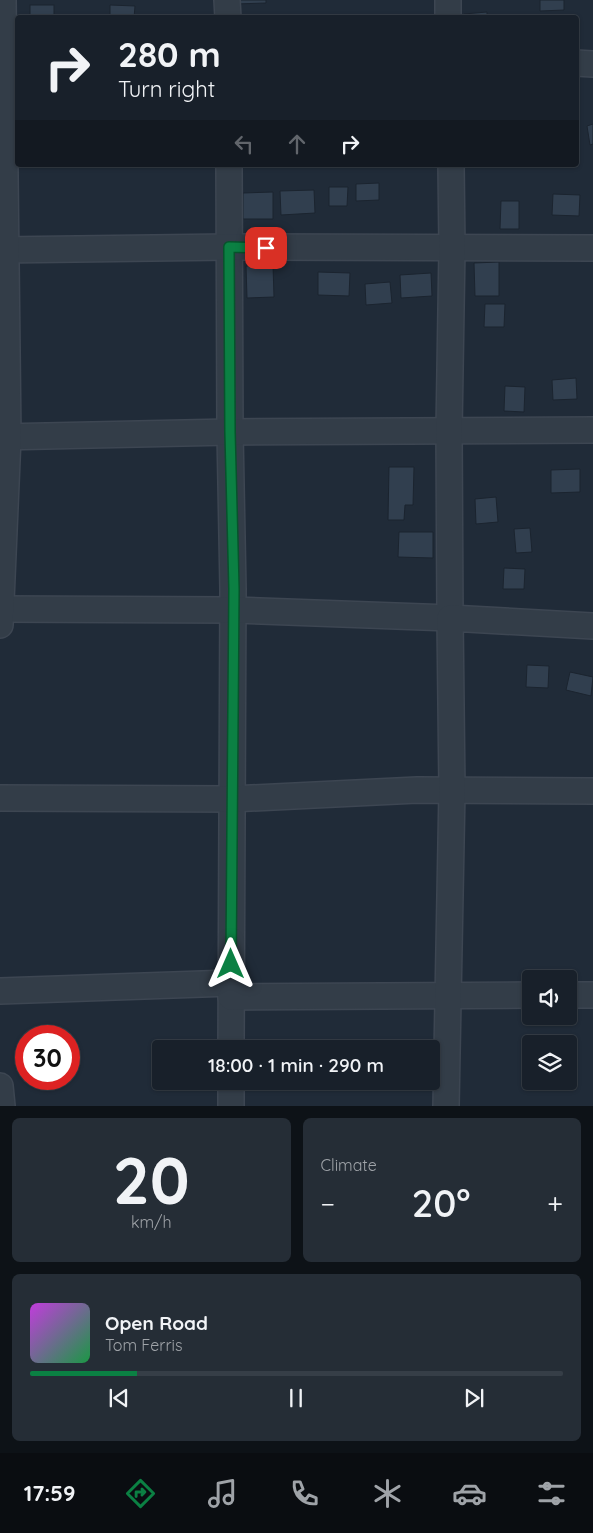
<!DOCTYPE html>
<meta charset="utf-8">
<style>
body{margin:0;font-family:Quicksand,sans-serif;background:#252d36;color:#f1f3f6;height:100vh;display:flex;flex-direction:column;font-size:19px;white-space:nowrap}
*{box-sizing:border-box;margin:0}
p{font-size:16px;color:#9fa3a8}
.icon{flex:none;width:28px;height:28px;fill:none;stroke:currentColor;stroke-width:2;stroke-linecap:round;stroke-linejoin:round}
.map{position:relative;height:1106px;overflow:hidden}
.side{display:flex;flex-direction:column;gap:12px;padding:12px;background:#0d1217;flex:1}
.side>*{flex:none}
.guide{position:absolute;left:15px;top:15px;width:564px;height:152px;border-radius:5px;box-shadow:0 1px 4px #0004,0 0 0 1px #363e47;background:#18202a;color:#f1f3f6;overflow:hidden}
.fabs{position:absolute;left:522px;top:970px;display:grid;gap:10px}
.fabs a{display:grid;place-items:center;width:55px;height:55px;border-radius:5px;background:#18202a;box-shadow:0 1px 4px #0004,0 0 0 1px #363e47;font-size:25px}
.speed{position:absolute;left:15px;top:1025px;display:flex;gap:10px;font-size:25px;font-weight:700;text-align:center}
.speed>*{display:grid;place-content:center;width:65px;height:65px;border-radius:50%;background:#18202a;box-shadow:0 1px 4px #0004,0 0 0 1px #363e47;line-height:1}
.speed .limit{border:8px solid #d22;background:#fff;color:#111}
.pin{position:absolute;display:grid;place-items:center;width:42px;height:42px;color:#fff;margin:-21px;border-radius:10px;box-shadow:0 2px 8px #0006}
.me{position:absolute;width:55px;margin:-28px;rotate:0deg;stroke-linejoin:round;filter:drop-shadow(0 0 4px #0008)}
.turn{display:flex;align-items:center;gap:18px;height:105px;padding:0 20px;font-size:22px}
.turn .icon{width:65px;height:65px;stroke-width:2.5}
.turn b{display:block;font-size:35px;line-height:42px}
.lanes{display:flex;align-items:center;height:48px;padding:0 20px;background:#0003;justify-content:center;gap:25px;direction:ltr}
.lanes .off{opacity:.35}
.big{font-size:38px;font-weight:600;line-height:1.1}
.side .tile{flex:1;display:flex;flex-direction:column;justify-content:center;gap:8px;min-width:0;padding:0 18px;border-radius:8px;background:#252d36}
.side .dial{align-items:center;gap:0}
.dial b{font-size:65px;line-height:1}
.song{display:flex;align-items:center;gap:15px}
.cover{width:60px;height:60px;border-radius:8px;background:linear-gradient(135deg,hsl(290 70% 55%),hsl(140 70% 35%))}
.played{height:5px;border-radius:2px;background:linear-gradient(90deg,#0b8043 20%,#363e47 20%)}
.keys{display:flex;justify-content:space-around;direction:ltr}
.heat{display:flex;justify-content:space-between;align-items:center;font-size:28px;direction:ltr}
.side .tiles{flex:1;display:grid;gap:12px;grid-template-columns:1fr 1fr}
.tile:last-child{grid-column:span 2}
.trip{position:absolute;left:152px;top:1040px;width:288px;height:50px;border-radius:5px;background:#18202a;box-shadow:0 1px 4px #0004,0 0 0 1px #363e47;font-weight:600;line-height:50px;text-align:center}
.tab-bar{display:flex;height:80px;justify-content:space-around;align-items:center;background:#0a0d11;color:#9fa3a8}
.tab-bar .icon{width:35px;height:35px}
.tab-bar .active{color:#0b8043}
.tab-bar b{font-size:22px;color:#f1f3f6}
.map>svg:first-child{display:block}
.building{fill:#313f4f;stroke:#1b242f}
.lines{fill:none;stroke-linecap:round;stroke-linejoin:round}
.minor-casing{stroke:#3d4652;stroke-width:28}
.minor{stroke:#333d48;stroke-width:25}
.route-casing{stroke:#07532c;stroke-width:12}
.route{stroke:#0b8043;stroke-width:9}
</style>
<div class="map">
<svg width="593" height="1106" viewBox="0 0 593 1106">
<rect width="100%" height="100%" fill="#202b38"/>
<g class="building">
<path d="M 235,0 L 266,0 L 266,3 L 235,4 Z"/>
<path d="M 540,0 L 564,0 L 564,10 L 540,11 Z"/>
<rect x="30" y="5" width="24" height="13"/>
<path d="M 110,5 L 135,6 L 134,18 L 110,18 Z"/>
<path d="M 487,12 L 487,18 L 464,18 L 464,14 Z"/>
<path d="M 593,124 L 593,144 L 590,145 L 587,126 Z"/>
<path d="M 379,183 L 379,200 L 356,201 L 356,184 Z"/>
<path d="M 329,187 L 348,187 L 347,206 L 329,206 Z"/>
<path d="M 314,190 L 315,213 L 281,215 L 280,191 Z"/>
<path d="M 273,192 L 273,219 L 243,219 L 243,193 Z"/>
<path d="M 553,194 L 580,195 L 579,216 L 552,215 Z"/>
<path d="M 501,201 L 519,201 L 519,229 L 500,229 Z"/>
<path d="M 499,262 L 499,296 L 475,296 L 474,263 Z"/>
<path d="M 273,265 L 274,297 L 247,298 L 246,266 Z"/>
<path d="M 318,272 L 350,273 L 349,296 L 318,295 Z"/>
<path d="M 431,273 L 432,296 L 401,298 L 400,275 Z"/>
<path d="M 390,282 L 392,303 L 366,305 L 365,284 Z"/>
<path d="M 485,304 L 505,304 L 504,327 L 484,327 Z"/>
<path d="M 576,378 L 577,399 L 553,400 L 552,380 Z"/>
<path d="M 505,386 L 525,387 L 524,412 L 504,411 Z"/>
<path d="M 389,467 L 414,467 L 413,505 L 405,505 L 404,520 L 388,520 Z"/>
<path d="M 580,469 L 580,492 L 551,493 L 551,470 Z"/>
<path d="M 496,497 L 498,522 L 476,524 L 475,499 Z"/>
<path d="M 530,528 L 532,552 L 516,553 L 514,529 Z"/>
<path d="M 399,532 L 433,532 L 433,558 L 398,557 Z"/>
<path d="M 504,568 L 525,569 L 524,589 L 503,589 Z"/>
<path d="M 527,665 L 549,666 L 548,688 L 526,687 Z"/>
<path d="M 570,672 L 593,677 L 591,696 L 566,690 Z"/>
</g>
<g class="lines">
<g class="minor-casing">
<g id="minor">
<path d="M 227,0 L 228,18"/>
<path d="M 448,0 L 448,18"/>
<path d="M 576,63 L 593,64"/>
<path d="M 229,165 L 230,432 L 233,589 L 231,1049"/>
<path d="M 0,250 L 229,247 L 593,248"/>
<path d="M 0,437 L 230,432 L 593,430"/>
<path d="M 0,609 L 233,610 L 450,618 L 449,431 L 452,248 L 451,165"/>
<path d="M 0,625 L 8,437 L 3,0"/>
<path d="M 0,798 L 232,799 L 417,790 L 593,791"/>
<path d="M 0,991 L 231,983"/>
<path d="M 569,995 L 593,995"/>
<path d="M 231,997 L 531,995"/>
<path d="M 0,1086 L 2,1106"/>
<path d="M 231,1106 L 231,1081"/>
<path d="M 446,1106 L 452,790 L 450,618 L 593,626"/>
</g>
</g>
<use href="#minor" class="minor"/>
</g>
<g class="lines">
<g class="route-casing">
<path id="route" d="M 231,964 L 234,589 L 230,432 L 229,247 L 266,248"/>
</g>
<use href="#route" class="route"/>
</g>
</svg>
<div class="fabs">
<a><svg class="icon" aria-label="sound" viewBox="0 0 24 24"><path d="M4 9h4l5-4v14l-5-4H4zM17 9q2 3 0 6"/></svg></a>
<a><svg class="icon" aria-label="layers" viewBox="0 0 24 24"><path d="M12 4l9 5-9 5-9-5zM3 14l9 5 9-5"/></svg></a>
</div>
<div class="speed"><div class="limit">30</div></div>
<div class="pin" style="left:266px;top:248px;background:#d93025"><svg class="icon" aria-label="arrive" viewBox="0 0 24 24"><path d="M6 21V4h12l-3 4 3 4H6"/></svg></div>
<svg class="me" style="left:231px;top:964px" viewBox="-20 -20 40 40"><path d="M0-17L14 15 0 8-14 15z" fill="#0b8043" stroke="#fff" stroke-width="4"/></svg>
<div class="trip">18:00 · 1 min · 290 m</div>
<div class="guide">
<div class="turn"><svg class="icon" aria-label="right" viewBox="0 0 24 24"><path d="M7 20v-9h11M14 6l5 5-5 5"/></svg><div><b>280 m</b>Turn right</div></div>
<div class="lanes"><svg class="icon off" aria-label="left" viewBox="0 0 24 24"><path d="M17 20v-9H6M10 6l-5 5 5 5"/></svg><svg class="icon off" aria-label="ahead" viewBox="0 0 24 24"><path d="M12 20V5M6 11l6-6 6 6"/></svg><svg class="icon" aria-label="right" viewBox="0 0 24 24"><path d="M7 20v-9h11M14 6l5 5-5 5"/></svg></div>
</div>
</div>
<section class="side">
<div class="tiles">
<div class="tile dial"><b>20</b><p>km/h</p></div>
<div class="tile"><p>Climate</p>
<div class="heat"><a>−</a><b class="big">20°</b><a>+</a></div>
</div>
<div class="tile">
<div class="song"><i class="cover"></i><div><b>Open Road</b><p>Tom Ferris</p></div></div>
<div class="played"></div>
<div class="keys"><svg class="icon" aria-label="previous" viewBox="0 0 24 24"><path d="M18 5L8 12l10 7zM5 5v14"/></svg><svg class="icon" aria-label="pause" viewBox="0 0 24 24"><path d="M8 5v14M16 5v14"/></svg><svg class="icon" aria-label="next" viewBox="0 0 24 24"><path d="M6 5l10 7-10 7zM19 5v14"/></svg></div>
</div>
</div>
</section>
<nav class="tab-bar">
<b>17:59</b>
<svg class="icon active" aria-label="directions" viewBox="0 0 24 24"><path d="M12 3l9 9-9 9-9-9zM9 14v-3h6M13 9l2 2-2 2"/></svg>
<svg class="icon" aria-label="music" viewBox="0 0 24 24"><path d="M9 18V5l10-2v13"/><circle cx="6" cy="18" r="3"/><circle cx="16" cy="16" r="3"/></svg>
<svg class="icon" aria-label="phone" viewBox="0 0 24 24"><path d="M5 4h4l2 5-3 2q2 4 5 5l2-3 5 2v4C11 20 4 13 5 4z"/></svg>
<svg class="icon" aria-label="climate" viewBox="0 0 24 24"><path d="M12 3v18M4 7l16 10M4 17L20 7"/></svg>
<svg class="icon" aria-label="car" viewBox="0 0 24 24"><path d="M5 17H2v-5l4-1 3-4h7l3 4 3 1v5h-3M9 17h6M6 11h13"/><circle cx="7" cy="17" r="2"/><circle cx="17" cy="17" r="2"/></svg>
<svg class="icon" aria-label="filters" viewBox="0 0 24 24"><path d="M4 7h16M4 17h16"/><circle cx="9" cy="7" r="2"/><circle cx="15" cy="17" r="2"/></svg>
</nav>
